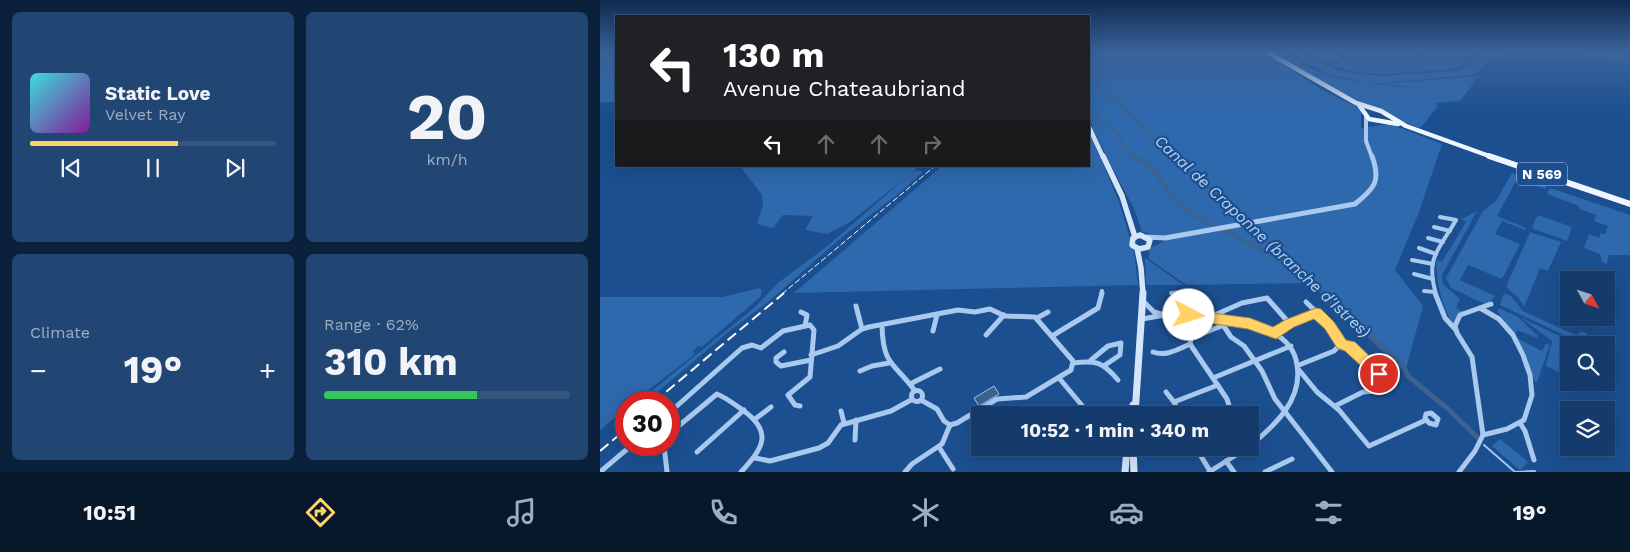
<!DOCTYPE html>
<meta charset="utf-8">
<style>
body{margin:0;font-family:"Work Sans",sans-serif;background:#214673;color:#f1f3f6;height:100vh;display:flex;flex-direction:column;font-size:19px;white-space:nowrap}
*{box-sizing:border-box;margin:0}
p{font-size:16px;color:#9dadc1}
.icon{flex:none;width:28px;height:28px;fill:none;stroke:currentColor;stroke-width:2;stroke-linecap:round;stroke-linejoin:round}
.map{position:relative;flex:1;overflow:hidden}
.sheet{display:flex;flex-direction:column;gap:12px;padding:12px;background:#0b203b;width:600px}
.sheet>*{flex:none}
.banner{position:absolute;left:15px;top:15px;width:475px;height:152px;border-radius:0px;box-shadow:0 5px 20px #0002,0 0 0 1px #33557e;background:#202124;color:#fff;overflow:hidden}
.needle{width:32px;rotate:130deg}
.buttons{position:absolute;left:960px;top:271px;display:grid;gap:10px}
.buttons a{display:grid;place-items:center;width:55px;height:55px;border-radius:0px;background:#143b6b;box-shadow:0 5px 20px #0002,0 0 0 1px #33557e;font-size:25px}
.speed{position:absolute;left:15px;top:391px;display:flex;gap:10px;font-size:25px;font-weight:700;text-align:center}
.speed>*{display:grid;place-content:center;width:65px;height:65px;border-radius:50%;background:#143b6b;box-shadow:0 5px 20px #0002,0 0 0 1px #33557e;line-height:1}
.speed .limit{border:8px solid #d22;background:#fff;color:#111}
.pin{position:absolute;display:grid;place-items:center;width:42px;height:42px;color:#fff;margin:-21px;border:2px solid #fff;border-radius:50%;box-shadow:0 1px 5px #0007}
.me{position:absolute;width:55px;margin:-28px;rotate:95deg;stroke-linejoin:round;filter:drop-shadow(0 0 4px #0008)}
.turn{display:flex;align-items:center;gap:18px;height:105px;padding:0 25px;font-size:22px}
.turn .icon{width:65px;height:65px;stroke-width:2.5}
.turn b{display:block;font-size:35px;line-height:42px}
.lanes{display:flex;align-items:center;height:48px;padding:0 25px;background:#0003;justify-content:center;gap:25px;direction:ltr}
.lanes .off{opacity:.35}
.big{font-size:38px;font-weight:700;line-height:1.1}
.sheet .tile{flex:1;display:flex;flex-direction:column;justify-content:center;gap:8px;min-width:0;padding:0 18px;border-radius:8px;background:#214673}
.sheet .dial{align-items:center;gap:0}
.dial b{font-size:65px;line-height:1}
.song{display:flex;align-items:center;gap:15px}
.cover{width:60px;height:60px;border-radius:8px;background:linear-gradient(135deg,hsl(180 70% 55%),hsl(290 70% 35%))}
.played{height:5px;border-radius:2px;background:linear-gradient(90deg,#ffd166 60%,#33557e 60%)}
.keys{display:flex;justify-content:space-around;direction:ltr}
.heat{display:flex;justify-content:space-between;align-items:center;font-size:28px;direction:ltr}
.charge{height:8px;border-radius:4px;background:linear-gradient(90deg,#34c759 62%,#33557e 0)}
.sheet .tiles{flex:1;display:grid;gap:12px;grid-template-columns:repeat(2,1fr)}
.trip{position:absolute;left:371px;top:406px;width:288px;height:50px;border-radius:0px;background:#143b6b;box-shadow:0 5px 20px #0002,0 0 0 1px #33557e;font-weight:700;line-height:50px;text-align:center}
.menu{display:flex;height:80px;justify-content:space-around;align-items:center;background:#08182b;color:#9dadc1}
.menu .icon{width:35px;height:35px}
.menu .selected{color:#ffd166}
.menu b{font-size:22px;color:#f1f3f6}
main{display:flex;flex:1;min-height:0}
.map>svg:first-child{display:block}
.green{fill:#2e69ad}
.water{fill:#3c6290;stroke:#9cc4f0}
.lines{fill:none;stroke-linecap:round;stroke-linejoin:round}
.stream{stroke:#9cc4f0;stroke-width:2}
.canal-far2{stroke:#3c6290;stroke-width:2.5}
.canal-far1{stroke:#3c6290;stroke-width:4}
.canal{stroke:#3c6290;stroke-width:5}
.minor-far1{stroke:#a9c9ee;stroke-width:4}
.minor{stroke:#a9c9ee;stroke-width:5}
.tertiary-far1{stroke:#a9c9ee;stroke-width:4}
.tertiary{stroke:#a9c9ee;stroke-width:5}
.secondary-far2{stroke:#d6e6fa;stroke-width:4.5}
.secondary-far1{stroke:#d6e6fa;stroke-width:5.5}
.secondary{stroke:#d6e6fa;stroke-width:7}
.primary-far1{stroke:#f0f6ff;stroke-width:4.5}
.primary{stroke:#f0f6ff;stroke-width:6}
.rail-far1{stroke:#fff;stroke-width:1;stroke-dasharray:6 2.5;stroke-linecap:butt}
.rail{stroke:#fff;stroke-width:2;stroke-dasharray:11 5;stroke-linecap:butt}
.route{fill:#ffd166;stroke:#a68842}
.labels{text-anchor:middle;stroke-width:4.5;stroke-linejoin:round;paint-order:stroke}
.shield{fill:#1b4f8f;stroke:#bbcadd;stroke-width:1}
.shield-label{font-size:14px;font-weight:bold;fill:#fff}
.water-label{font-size:16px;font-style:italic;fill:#b5d3f5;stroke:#1b4f8f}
</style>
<main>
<section class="sheet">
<div class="tiles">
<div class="tile">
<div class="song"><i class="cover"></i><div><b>Static Love</b><p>Velvet Ray</p></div></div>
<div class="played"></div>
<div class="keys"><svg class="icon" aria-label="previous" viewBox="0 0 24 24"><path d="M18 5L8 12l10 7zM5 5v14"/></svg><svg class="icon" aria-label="pause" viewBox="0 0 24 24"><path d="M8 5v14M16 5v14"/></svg><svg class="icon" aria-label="next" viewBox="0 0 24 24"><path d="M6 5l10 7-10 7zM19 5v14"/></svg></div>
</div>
<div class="tile dial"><b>20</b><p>km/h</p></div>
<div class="tile"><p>Climate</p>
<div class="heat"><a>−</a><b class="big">19°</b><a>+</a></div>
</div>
<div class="tile"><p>Range · 62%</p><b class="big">310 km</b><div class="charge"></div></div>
</div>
</section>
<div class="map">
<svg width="1030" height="472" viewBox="0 0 1030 472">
<rect width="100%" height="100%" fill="#1b4f8f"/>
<g class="green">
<rect x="0" y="51" width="16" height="51"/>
<path d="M 489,51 L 662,51 L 720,89 L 761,109 L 761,128 L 790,124 L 842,144 L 819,212 L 795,270 L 823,306 L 805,372 L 710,283 L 586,285 L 549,259 L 549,249 L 570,238 L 542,232 L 535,211 L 494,132 L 489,114 Z"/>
<path d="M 669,51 C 694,51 700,67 721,73 C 754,83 786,86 820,88 L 779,84 L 879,76 L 860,101 L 835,103 L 838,106 C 831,113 826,124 819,128 L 756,101 Z"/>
<path d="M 687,51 L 699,51 L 719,62 L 741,71 L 781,76 L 858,71 L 870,65 L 881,55 L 892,51 L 915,51 L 891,58 L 878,72 L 871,75 L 769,84 L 728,74 Z"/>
<path d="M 704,51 L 736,51 L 740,56 L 740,60 C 726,66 715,58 704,51 Z"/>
<path d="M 748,51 L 808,51 L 827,59 L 842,62 L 857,62 L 871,58 L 864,65 L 852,69 L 782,74 L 757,72 L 726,64 L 736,64 L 743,61 Z"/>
<path d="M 814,51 L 879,51 C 859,64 834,62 814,51 Z"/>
<path d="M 970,51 L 1030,51 L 1030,65 Z"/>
<path d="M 489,131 L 519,202 L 534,252 L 538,285 L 194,293 L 342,166 L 489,166 Z"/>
<path d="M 140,166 L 319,166 L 312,173 L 318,170 L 323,172 L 303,190 L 241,238 L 168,302 L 127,333 L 47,401 L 38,402 L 154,308 L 178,283 L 230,244 L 304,179 L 250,222 L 227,234 L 205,230 L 213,216 L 183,215 L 173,228 L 157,224 L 163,204 L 162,195 Z"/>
<path d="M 912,173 L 947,186 L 945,189 L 917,179 L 897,216 L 926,228 L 925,230 L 902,221 L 895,234 L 920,244 L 902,279 L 868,265 L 860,280 L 895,296 L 889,303 L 885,304 L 851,288 L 846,278 L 883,211 L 896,201 Z"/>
<path d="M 950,188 L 1030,215 L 1030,255 L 1009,255 L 1007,264 L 1002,262 L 1000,254 L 984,248 L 989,234 L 999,238 L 1001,233 L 1005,234 L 1008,226 L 994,221 L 996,215 L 979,209 L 979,206 L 947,194 Z"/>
<path d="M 877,211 L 842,275 L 843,284 L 860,299 L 856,308 L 864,312 L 857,317 L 854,325 C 841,306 837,283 836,260 L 842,262 L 866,222 L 862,219 Z"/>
<path d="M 938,215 L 972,227 L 967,241 L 934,229 L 932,227 Z"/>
<path d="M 930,232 L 961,242 L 948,271 L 940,268 L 924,307 L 918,297 L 906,287 Z"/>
<path d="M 545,258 L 583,285 L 546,285 Z"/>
<path d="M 160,288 L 162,291 L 160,297 L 102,347 L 99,346 L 92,351 L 95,354 L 33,402 L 26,402 L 26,408 L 0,430 L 0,297 L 123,297 Z"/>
<path d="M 904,293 L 911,296 L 923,311 L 971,333 L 977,335 L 981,332 L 987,333 L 983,344 L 900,305 Z"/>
<path d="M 899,308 L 918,317 L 938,336 L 937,338 L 917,330 L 915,335 L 897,311 Z"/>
<path d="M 920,317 L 978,345 L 969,345 L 969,377 L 946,366 L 952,341 Z"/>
<path d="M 917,338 L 942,351 L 946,343 L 950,345 L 937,382 L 935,382 Z"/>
<path d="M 900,439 L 928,462 L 920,470 L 892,446 Z"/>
</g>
<path class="water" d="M 394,386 L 399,394 L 379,406 L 374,398 Z"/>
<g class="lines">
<path class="stream" d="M 884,445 L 915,472 L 935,471"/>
<g class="canal-far2">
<path d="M 489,76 L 576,157"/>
<path d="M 489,113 L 516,132 L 524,145 L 535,157"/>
</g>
<g class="canal-far1">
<path d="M 534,156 L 550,167 L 576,199 L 597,218 L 633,234 L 691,266"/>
<path d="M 575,156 L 724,294"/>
</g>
<path class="canal" d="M 723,293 L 803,365 L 808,376 L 848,409 L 878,438"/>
<g class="minor-far1">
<path d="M 834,227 L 850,231"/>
<path d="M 828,238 L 843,242"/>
<path d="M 819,248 L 836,254"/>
<path d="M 812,260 L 833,264"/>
<path d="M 814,274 L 833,279"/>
<path d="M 824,291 L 835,292"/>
<path d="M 571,293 L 582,292 L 584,294"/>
<path d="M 501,294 L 502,291"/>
<path d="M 836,294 C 825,257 839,250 856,220 L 840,217"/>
</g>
<g class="minor">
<path d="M 583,293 L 597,316"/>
<path d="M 835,293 L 845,318 L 856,330"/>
<path d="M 706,302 L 730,325 L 741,344"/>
<path d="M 256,306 L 262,329"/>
<path d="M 201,312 L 207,315 L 205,326"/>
<path d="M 565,315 C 599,315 639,314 670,331 C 684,338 695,349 697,365 C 703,400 675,425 650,446"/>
<path d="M 610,317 L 642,303 L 667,298 L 690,324"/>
<path d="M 437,318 L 448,312"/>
<path d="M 622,318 L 621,322 L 631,337 L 644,346 L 662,371 L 675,399 L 732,472"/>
<path d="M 542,319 L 565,315 L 554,312 L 544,302"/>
<path d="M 282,326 C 283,366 294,362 315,391"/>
<path d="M 333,331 L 337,315"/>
<path d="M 676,334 L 680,329 L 716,313"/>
<path d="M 386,335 L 404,315"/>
<path d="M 452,336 L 498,308 L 502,293"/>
<path d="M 590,344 L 627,399 L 632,415"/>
<path d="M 184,352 L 176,358 L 176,362 L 181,366 L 211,360"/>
<path d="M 553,352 C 566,357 578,349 590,344 L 591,338 L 624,325"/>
<path d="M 211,355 L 238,346 L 262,329 L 269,327 L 358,310 L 375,312 L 390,309 L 405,316 L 435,317 L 473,361 L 471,370 L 426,397 L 397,399 L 357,423 L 350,425"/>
<path d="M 491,360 L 508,346 L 521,343 L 520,355 L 505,365"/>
<path d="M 473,363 C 496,360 503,362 518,380"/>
<path d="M 699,365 L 734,351 L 741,344 L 750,346 L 788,384 L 775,391 L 763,392 L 735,406"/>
<path d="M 699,370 L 717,392 L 739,410 L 769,446 L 826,420"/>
<path d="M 260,371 L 272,366 L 289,363"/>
<path d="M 459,378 L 490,415"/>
<path d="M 613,378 L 691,346"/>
<path d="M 310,384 L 340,369"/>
<circle cx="317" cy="396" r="5.5"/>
<path d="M 566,392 L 574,402"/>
<path d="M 241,411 L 244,423"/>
<path d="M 69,413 L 142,348 L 152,345 L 161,348 L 183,331 L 210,325 L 214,330 L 210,377 L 188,395 L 195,405 L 200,406"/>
<path d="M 831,413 L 838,419 L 836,425 L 829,423 L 825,418 L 826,414 Z"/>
<path d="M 580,415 L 574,402 L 618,385"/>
<path d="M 155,419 L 171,407"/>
<path d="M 920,423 L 925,431 L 934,460"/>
<path d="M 69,434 L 117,394 C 127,398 135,405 144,411 C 174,433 162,449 141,472"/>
<path d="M 883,435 L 872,357 L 857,333 L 855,326 L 860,315 L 891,304"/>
<path d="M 255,440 L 256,420"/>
<path d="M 64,445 L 67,472"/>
<path d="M 339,447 L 353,469"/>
<path d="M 596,448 L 610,471"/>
<path d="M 97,452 L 144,410"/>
<path d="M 155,458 L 170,461 L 219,448 L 228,443 L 241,425 L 291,411 L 311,400"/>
<path d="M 626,461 L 634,472"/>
<path d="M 0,472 L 32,445"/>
<path d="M 305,472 L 312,464 L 342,444 L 350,425 L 344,421 L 337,409 L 321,400"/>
<path d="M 609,472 L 647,448"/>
<path d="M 665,472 L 692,459"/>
<path d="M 859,472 L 875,451 L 883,435 L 907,429 L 924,420 L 932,395 L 930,375 L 923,355 L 913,335 L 899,319 L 880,308"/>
</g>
<path class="tertiary-far1" d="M 766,117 L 766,141 L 772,157"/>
<path class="tertiary" d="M 547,237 L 565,238 L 755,204 C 775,188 781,181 772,156"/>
<path class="secondary-far2" d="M 489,127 L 503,157"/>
<g class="secondary-far1">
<path d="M 503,156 L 522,196 L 535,237"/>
<path d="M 540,235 L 550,240 L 548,247 L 539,249 L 532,245 L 533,238 Z"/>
<path d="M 537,248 L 541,268 L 543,294"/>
</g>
<g class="secondary">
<path d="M 531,415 L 533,405"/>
<path d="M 535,415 L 543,293"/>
<path d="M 533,448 L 534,472"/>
<path d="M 525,472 L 527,448"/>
</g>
<g class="primary-far1">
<path d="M 665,51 L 756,103 L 781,111 L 806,126 L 892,157"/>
<path d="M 759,105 L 769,119 L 798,124"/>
</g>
<path class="primary" d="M 889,156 L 1030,204"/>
<path class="rail-far1" d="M 182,294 L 335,166"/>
<g class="rail">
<path d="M 54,402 L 184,293"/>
<path d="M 0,451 L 26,429"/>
</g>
</g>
<linearGradient id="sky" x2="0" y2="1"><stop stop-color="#0f2b4f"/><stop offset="0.44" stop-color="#39639b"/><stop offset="1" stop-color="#39639b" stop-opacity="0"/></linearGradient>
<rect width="1030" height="117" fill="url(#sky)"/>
<path class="route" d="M 716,308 L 721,309 L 734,322 L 746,340 L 755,342 L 784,370 L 786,374 L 784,378 L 779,380 L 774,378 L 745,351 L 737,348 L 725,329 L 714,319 L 694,327 L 676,339 L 648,329 L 589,320 L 585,319 L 583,315 L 585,311 L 589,310 L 650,318 L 673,327 L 685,320 Z"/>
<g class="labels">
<rect class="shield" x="917" y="162.5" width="50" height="23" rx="4"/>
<g class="shield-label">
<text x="942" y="179">N 569</text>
</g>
<g class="water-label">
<text transform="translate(663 236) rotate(43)" y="6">Canal de Craponne (branche d'Istres)</text>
</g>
</g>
</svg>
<div class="buttons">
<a><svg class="needle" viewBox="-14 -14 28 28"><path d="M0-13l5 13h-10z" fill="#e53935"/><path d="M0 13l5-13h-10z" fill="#9dadc1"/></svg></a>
<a><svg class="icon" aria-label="search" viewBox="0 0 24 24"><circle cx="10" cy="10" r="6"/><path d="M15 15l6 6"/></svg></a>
<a><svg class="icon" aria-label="layers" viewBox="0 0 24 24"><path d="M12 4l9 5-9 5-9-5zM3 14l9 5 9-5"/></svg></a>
</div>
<div class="speed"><div class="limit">30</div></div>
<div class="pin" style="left:779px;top:374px;background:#d93025"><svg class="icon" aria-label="arrive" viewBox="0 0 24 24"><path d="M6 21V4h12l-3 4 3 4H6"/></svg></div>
<svg class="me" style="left:589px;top:315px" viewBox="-20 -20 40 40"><circle r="19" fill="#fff"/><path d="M0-13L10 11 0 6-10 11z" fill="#ffd166"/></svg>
<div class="trip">10:52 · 1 min · 340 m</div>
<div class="banner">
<div class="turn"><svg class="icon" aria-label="left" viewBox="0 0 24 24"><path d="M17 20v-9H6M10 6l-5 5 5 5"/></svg><div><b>130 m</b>Avenue Chateaubriand</div></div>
<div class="lanes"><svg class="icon" aria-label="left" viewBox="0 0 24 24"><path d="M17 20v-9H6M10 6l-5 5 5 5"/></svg><svg class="icon off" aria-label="ahead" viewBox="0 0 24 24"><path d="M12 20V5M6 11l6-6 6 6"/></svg><svg class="icon off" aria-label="ahead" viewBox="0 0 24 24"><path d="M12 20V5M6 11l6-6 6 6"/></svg><svg class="icon off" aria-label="right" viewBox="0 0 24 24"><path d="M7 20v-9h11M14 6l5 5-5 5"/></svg></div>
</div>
</div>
</main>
<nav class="menu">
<b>10:51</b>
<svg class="icon selected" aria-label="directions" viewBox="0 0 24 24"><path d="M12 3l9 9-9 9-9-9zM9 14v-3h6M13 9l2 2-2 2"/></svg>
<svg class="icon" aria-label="music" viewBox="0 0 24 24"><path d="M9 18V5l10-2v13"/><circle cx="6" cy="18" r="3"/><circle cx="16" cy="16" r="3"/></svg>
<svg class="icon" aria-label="phone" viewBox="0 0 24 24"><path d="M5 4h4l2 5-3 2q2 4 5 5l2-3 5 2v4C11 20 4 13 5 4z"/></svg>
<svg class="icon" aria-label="climate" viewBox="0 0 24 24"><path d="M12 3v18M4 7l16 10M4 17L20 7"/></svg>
<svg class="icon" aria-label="car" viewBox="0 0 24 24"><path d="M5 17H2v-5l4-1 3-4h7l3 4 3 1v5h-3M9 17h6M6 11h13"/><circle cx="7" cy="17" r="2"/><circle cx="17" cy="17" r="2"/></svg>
<svg class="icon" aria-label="filters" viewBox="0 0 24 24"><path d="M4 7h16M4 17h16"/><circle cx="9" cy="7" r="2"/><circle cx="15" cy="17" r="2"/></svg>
<b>19°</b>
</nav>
